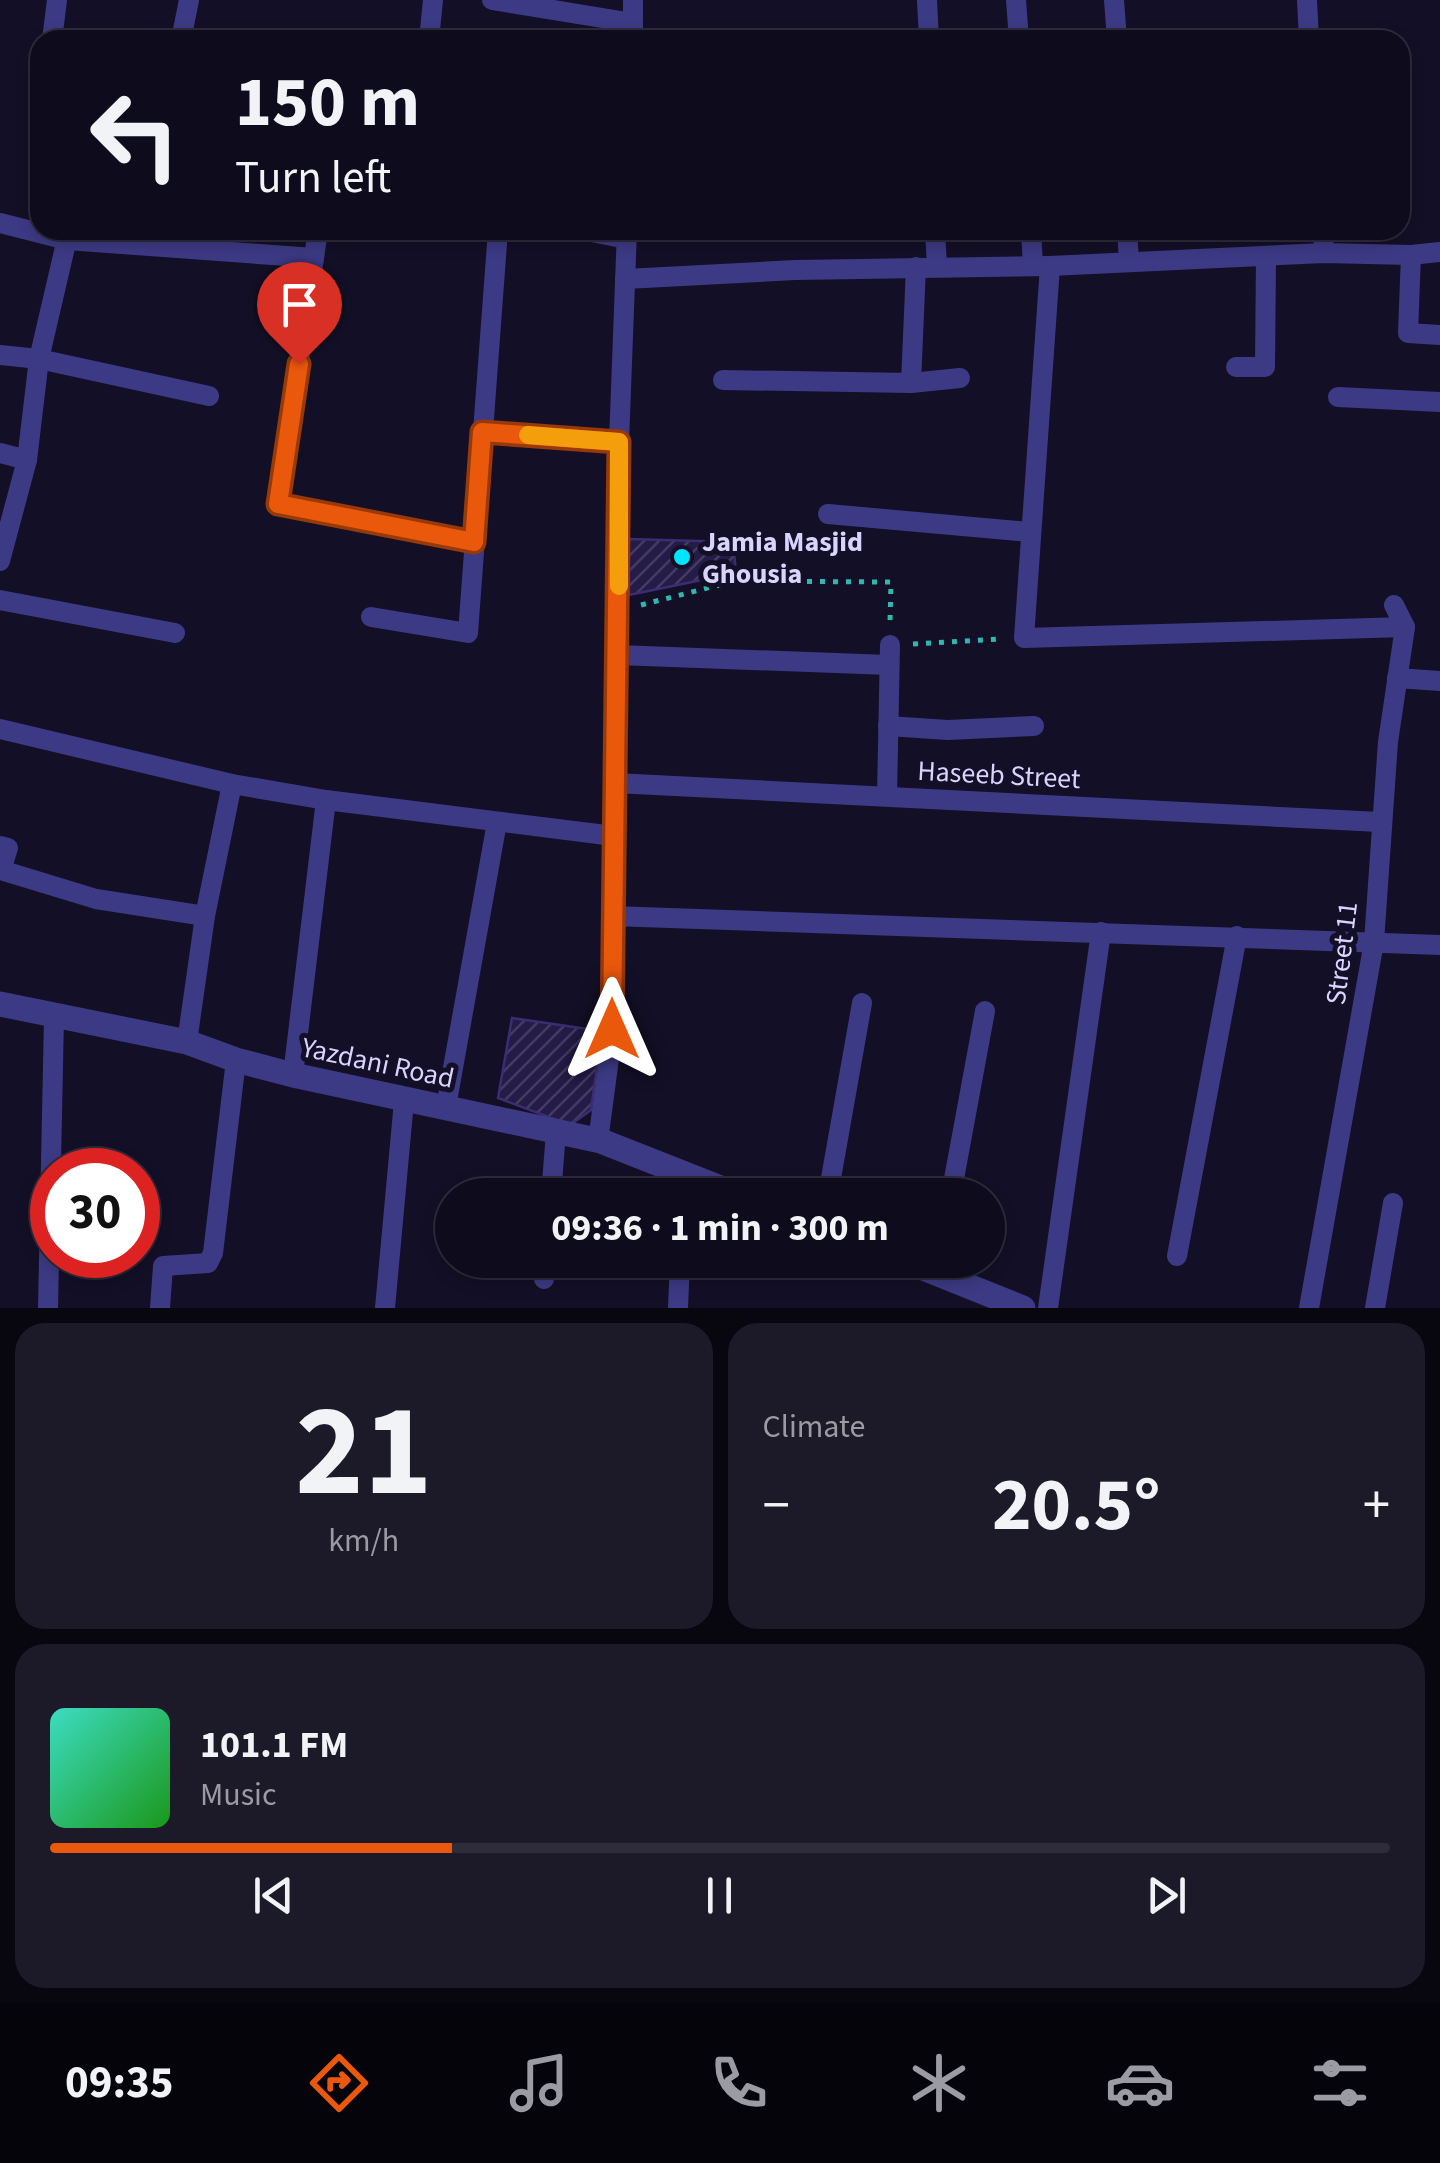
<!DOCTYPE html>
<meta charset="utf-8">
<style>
body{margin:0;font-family:"Source Sans 3",sans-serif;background:#1c1929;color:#f1f3f6;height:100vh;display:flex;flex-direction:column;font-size:38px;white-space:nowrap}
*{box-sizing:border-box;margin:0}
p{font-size:32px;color:#9b9ba3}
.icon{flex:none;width:55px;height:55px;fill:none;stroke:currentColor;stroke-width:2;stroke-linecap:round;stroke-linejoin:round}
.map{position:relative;height:1308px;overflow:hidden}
.side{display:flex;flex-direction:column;gap:15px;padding:15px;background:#08060f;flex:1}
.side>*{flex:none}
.top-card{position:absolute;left:30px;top:30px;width:1380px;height:210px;border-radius:30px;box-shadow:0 5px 15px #0003,0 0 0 2px #2e2b3b;background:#0e0b1c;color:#f1f3f6;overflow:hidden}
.speed{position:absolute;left:30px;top:1148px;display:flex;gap:20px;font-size:50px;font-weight:700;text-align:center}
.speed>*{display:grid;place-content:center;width:130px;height:130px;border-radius:50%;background:#0e0b1c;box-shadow:0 5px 15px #0003,0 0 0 2px #2e2b3b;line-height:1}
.speed .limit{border:15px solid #d22;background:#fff;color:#111}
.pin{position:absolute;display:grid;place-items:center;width:85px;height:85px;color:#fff;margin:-102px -42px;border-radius:50% 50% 50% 0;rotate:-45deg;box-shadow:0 0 10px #0007}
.pin .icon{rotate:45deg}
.me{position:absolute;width:110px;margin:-55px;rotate:0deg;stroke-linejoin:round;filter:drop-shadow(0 0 8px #0008)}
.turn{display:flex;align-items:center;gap:35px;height:210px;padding:0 40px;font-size:45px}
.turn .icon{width:130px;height:130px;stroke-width:2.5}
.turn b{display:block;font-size:70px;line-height:85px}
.big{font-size:75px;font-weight:700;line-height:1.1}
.side .tile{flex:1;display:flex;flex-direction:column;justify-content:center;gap:15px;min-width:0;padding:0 35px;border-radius:30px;background:#1c1929}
.side .dial{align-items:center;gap:0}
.dial b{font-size:130px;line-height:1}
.song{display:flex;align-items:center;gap:30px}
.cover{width:120px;height:120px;border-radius:15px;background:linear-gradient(135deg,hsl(170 70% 55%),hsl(120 70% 35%))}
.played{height:10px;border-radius:5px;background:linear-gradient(90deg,#ea580c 30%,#2e2b3b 30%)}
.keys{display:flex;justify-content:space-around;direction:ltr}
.heat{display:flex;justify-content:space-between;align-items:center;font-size:55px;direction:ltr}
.side .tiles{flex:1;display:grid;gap:15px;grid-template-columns:1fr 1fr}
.tile:last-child{grid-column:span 2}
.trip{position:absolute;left:435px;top:1178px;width:570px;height:100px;border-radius:50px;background:#0e0b1c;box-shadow:0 5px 15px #0003,0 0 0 2px #2e2b3b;font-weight:700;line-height:100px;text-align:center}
.dock{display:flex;height:160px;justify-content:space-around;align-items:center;background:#06040b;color:#9b9ba3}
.dock .icon{width:70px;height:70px}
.dock .current{color:#ea580c}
.dock b{font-size:45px;color:#f1f3f6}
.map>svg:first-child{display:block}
.building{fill:url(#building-hatch);stroke:#3b2d73;stroke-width:2.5}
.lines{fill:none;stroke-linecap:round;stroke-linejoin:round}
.path{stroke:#2fb8b0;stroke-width:5;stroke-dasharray:5 8;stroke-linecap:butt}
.minor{stroke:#3d3a85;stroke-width:20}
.tertiary{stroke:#3d3a85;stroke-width:25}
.route-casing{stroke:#983908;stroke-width:25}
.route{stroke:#ea580c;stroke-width:18}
.slow{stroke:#f59e0b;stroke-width:18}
.poi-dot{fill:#00e5ff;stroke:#130f26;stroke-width:4}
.labels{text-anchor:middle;stroke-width:10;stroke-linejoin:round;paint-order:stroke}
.poi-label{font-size:28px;font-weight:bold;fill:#d9d4ff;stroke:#130f26;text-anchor:start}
.street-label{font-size:28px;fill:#d9d4ff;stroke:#130f26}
</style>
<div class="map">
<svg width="1440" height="1308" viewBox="0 0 1440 1308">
<defs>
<pattern id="building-hatch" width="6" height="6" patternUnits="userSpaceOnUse" patternTransform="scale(2.5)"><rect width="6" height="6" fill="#241b47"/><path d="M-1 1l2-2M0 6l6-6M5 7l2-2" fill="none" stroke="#433b63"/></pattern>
</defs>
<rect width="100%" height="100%" fill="#130f26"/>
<g class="building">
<path d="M 629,539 L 733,542 L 736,573 L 629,595 Z"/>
<path d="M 512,1018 L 602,1031 L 591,1110 L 570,1125 L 498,1098 Z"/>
</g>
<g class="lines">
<g class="path">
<path d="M 641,605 L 735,581 L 891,582 L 890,622"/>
<path d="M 913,644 L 1001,639"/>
</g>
<g class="minor">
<path d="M 492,0 L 633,23"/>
<path d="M 633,0 L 633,40"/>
<path d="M 927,0 L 929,40"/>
<path d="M 1016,0 L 1019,40"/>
<path d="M 1114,0 L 1117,40"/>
<path d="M 1307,0 L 1309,40"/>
<path d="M 52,40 L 57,0"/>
<path d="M 181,40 L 189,0"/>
<path d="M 429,40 L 433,0"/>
<path d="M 0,223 L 67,240 L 314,258 L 318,230"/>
<path d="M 581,230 L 627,239"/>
<path d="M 935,230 L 937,267"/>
<path d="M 1031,230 L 1033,266"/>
<path d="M 1127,230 L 1129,261"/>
<path d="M 1323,230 L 1324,253"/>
<path d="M 1411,255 L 1408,333 L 1440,335"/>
<path d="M 314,258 L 278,504 L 474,542"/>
<path d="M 1050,266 L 1324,253 L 1411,255 L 1440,252"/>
<path d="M 625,279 L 795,270 L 1050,266 L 1024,638 L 1405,627"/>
<path d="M 0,355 L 39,359 L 209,396"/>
<path d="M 1236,367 L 1265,367 L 1266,256"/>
<path d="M 723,380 L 911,383 L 916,267"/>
<path d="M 911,383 L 960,378"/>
<path d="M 1338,397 L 1440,402"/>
<path d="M 482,432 L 619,442"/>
<path d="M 0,453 L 27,460"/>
<path d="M 828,514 L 1030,532"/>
<path d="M 0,561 L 27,460 L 39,359 L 69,230"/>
<path d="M 0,600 L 175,633"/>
<path d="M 371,617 L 468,633 L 498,230"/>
<path d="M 618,655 L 889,665"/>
<path d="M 1397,678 L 1440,681"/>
<path d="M 888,726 L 948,730 L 1034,726"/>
<path d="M 0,729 L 232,784"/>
<path d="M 615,783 L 1380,822"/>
<path d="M 887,796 L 890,645"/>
<path d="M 0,846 L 8,848 L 1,870 L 96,899 L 205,916"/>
<path d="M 612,916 L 1440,945"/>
<path d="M 187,1042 L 205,916 L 232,784 L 326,800 L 614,836"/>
<path d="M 293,1075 L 326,800"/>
<path d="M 446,1107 L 497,822"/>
<path d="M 598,1141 L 613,1029 L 619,442 L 627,230"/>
<path d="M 551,1195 L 556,1132"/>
<path d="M 828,1195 L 862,1003"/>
<path d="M 951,1195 L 985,1011"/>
<path d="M 1177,1256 L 1237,936"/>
<path d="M 544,1279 L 546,1260"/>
<path d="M 48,1308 L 54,1017"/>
<path d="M 160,1308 L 163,1266 L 208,1263 L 213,1253 L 236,1060"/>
<path d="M 385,1308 L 404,1101"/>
<path d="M 678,1308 L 680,1260"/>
<path d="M 1048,1308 L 1101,932"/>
<path d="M 1309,1308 L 1374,942 L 1388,742 L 1405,627 L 1394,605"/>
<path d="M 1375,1308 L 1393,1203"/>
</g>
<g class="tertiary">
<path d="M 0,1004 L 187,1042 L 236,1060 L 293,1075 L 601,1141 L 738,1195"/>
<path d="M 903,1260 L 1023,1308"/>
</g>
</g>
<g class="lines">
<g class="route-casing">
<path id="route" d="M 299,364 L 278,504 L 474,542 L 482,432 L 619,442 L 612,1029"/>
</g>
<use href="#route" class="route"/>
<path class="slow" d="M 528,435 L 619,442 L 619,586"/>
</g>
<circle class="poi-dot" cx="682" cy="557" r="10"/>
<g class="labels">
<g class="poi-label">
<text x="702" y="551">Jamia Masjid<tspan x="702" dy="32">Ghousia</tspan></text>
</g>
<g class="street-label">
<text transform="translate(999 774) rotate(3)" y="10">Haseeb Street</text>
<text transform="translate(1341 953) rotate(-83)" y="10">Street 11</text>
<text transform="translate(378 1062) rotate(12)" y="10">Yazdani Road</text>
</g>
</g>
</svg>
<div class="speed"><div class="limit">30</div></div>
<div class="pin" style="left:299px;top:364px;background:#d93025"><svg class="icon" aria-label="arrive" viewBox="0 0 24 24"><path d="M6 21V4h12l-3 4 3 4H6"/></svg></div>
<svg class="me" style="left:612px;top:1029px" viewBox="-20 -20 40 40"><path d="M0-17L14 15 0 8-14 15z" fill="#ea580c" stroke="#fff" stroke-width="4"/></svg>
<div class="trip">09:36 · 1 min · 300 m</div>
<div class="top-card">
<div class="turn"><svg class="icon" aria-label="left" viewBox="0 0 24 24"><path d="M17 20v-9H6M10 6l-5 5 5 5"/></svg><div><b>150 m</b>Turn left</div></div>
</div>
</div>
<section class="side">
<div class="tiles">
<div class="tile dial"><b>21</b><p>km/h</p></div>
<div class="tile"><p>Climate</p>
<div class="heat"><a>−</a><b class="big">20.5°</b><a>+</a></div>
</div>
<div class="tile">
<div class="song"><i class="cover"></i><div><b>101.1 FM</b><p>Music</p></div></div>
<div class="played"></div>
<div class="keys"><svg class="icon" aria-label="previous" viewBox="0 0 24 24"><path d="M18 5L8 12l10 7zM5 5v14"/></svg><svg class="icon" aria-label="pause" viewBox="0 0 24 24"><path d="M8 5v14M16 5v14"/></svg><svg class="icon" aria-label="next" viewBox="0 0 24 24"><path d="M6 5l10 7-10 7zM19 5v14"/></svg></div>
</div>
</div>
</section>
<nav class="dock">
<b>09:35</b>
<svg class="icon current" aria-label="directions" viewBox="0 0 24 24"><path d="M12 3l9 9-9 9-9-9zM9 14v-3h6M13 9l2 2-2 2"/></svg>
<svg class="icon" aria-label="music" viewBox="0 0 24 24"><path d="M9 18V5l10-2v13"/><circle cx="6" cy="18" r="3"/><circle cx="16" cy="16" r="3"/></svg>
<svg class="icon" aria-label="phone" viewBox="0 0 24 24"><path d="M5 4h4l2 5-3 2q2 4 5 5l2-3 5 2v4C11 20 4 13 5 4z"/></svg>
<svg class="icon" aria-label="climate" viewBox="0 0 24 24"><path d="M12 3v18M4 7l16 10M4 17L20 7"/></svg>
<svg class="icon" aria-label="car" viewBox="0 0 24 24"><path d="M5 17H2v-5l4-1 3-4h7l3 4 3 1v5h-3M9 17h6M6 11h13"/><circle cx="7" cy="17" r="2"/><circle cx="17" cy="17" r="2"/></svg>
<svg class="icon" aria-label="filters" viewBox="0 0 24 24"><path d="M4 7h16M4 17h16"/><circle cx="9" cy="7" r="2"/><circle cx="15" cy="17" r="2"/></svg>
</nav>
